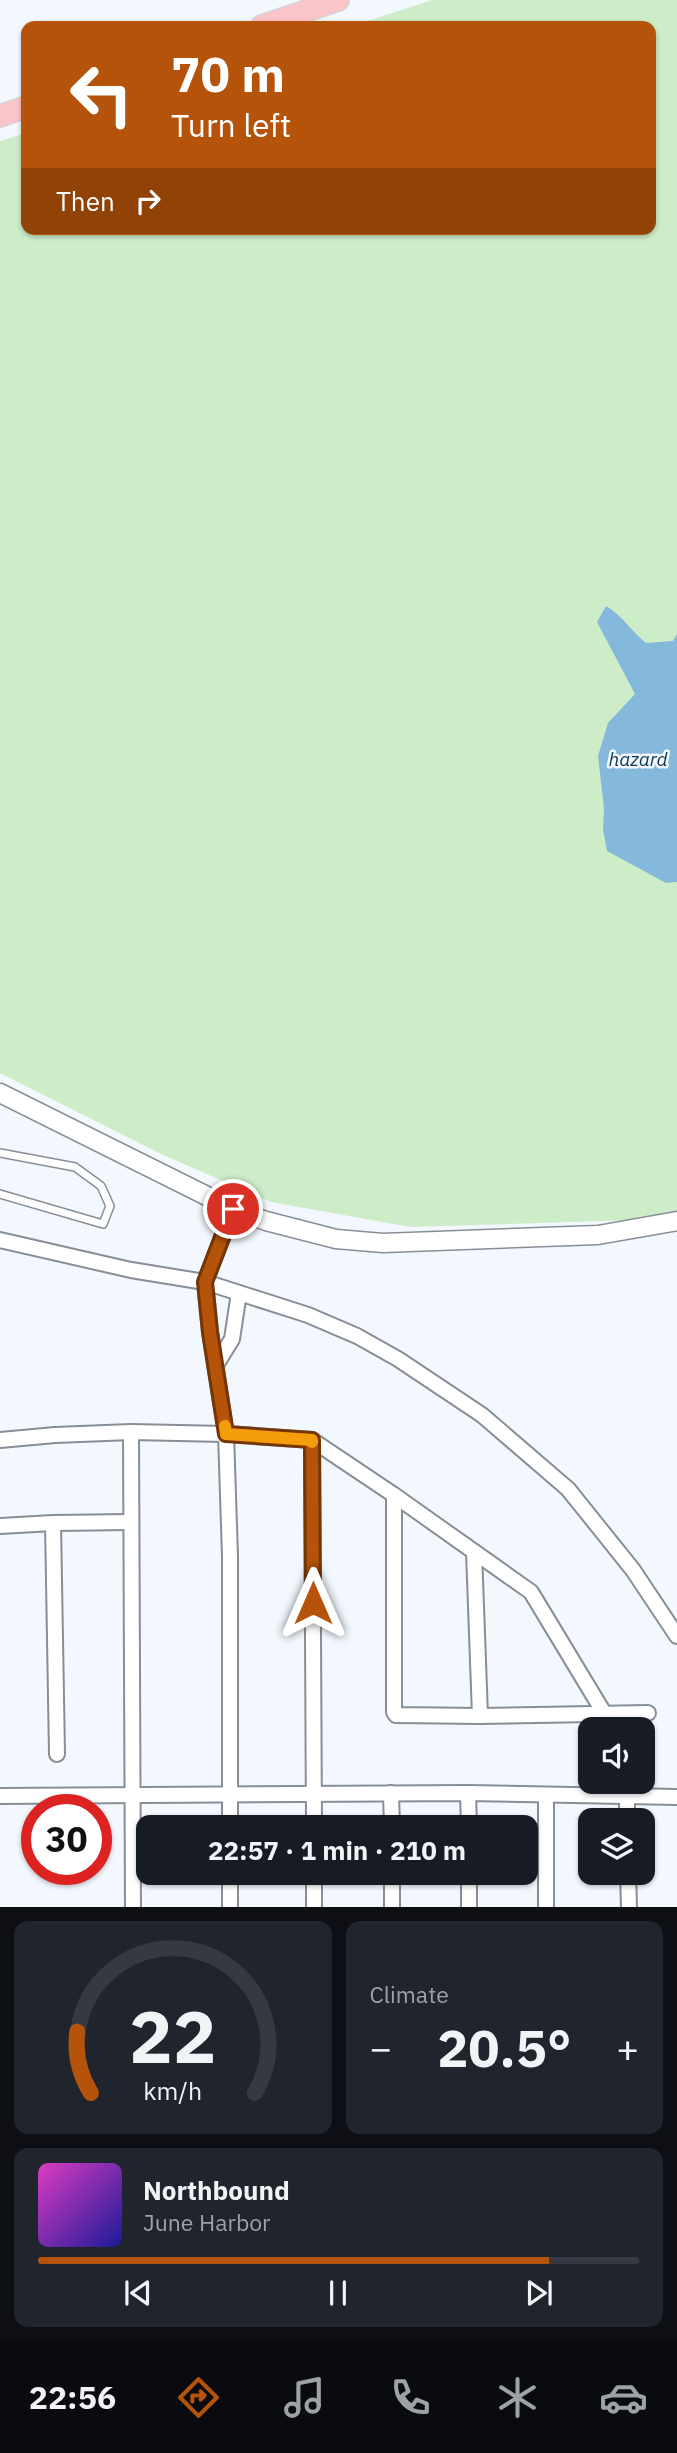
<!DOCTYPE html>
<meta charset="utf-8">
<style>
body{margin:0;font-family:"IBM Plex Sans",sans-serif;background:#20242c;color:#f1f3f6;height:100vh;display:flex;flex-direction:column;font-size:26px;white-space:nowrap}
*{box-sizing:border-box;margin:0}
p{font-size:23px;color:#9ea1a6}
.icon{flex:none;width:38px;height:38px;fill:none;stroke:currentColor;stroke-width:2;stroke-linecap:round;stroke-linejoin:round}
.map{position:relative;height:1907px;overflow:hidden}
.drawer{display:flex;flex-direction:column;gap:14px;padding:14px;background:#0d0f14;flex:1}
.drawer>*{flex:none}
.hud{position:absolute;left:21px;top:21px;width:635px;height:214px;border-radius:14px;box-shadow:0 2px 5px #0004;background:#b45309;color:#fff;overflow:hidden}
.tools{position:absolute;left:578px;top:1717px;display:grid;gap:14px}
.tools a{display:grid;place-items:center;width:77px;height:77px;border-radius:14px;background:#171b24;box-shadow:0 2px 5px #0004;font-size:35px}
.speed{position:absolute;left:21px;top:1794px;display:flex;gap:14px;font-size:35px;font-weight:700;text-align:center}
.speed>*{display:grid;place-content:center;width:91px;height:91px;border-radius:50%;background:#171b24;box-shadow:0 2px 5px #0004;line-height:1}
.speed .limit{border:10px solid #d22;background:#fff;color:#111}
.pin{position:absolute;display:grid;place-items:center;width:60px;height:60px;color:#fff;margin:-30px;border:4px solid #fff;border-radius:50%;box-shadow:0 2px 7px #0007}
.me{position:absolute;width:77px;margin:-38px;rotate:0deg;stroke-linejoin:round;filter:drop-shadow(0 0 5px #0008)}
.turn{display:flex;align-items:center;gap:24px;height:147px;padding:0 35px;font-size:32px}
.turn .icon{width:91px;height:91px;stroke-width:2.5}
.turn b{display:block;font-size:49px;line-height:60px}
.then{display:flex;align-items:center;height:66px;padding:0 35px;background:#0003;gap:14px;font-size:26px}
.big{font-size:52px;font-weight:700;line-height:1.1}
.drawer .tile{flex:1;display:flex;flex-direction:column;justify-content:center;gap:10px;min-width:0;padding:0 24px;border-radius:14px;background:#20242c}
.drawer .dial{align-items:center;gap:0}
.dial svg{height:182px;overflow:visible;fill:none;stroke:#363941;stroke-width:7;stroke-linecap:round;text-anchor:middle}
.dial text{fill:#f1f3f6;stroke:none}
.song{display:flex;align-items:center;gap:21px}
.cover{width:84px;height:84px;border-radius:10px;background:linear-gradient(135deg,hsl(310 70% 55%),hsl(240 70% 35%))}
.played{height:7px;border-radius:4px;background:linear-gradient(90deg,#b45309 85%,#363941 85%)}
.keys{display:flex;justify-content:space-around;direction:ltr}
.heat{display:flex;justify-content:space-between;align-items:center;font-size:38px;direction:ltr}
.drawer .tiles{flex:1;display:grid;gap:14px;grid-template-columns:1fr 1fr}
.tile:last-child{grid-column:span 2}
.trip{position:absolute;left:136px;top:1815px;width:402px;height:70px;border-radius:14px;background:#171b24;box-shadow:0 2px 5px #0004;font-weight:700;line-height:70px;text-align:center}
.dock{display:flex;height:112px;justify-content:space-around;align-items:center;background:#090b0e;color:#9ea1a6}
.dock .icon{width:49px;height:49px}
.dock .on{color:#b45309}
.dock b{font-size:32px;color:#f1f3f6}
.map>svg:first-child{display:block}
.green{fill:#cdecc8}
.water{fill:#84b9dc}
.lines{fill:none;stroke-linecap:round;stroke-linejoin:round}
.service-casing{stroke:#888e96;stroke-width:10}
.minor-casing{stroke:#888e96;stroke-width:18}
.tertiary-casing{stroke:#888e96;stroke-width:21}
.primary-casing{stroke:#d4d4d5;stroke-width:24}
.service{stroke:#fff;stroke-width:7}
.minor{stroke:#fff;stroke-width:14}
.tertiary{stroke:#fff;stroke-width:18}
.primary{stroke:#fbc4c9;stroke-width:21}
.route-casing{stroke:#753606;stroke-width:18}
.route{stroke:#b45309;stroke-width:12}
.slow{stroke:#f59e0b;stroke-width:12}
.labels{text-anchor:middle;stroke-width:5;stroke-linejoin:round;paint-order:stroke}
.water-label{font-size:19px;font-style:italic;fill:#0c3850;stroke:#f3f8ff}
</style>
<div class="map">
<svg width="677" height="1907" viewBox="0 0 677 1907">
<rect width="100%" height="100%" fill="#f3f8ff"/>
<path class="green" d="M 432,0 L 677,0 L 677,1212 L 635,1220 L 410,1227 L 271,1202 L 161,1154 L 0,1073 L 0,141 L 26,133 L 26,229 L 651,229 L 651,26 L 352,26 Z"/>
<path class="water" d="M 606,606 C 622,615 631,631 646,643 L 673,641 L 677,634 L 677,882 L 666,883 L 607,851 L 603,829 L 604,808 L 598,756 L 608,723 L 635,694 L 597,622 Z"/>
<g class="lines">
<g class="service-casing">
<path id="service" d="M 0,1153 L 75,1167 L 101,1186 L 110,1206 L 103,1224 L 0,1194"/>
</g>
<g class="minor-casing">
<g id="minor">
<path d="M 0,1240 L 131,1270 L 205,1282 L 308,1315 L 357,1336 L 398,1359 L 482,1415 L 568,1489 L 633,1570 L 677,1636"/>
<path d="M 216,1365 L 232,1339 L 239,1293"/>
<path d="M 131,1432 L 133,1907"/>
<path d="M 0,1440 L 55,1435 L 131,1432 L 226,1434 L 312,1440 L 394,1495 L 531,1592 L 604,1713 L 608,1729"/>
<path d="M 312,1440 L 314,1827"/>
<path d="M 394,1495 L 394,1712 L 396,1715 L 480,1716 L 648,1713"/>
<path d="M 0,1526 L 53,1523"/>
<path d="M 474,1552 L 480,1716"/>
<path d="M 57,1754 L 53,1523 L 130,1522"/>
<path d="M 623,1782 L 627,1796 L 627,1820"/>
<path d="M 391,1793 L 392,1827"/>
<path d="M 468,1793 L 469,1827"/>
<path d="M 0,1796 L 468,1793 L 677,1797"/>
<path d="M 230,1827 L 230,1556 L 226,1434 L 210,1332 L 205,1282 L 233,1209"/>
<path d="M 230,1872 L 230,1907"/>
<path d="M 314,1872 L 314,1907"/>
<path d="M 392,1872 L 392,1907"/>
<path d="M 469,1872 L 469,1907"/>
<path d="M 628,1872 L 629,1907"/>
<path d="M 546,1907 L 546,1795"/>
</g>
</g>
<g class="tertiary-casing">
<path id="tertiary" d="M 0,1093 L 233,1209 L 266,1221 L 336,1239 L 383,1243 L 598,1235 L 677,1221"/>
</g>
<g class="primary-casing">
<g id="primary">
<path d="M 262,26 L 338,0"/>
<path d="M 0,116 L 26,107"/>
</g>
</g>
<use href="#service" class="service"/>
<use href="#minor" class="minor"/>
<use href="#tertiary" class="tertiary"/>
<use href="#primary" class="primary"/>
</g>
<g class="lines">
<g class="route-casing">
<path id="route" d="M 233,1209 L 205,1282 L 210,1332 L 226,1434 L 312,1440 L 313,1603"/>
</g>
<use href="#route" class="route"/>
<path class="slow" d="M 225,1426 L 226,1434 L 312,1440 L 312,1442"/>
</g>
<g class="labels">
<g class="water-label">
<text x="638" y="766">hazard</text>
</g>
</g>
</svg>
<div class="tools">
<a><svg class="icon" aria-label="sound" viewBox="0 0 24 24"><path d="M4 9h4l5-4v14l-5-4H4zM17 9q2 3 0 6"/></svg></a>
<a><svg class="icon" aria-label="layers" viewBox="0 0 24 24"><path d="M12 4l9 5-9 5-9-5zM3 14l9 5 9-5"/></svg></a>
</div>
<div class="speed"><div class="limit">30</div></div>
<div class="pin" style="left:233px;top:1209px;background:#d93025"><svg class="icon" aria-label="arrive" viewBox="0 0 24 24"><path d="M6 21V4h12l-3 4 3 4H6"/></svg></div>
<svg class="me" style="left:313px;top:1603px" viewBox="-20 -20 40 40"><path d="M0-17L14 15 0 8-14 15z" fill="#b45309" stroke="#fff" stroke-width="4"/></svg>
<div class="trip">22:57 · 1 min · 210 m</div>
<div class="hud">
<div class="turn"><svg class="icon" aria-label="left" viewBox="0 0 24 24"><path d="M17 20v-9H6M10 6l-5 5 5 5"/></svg><div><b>70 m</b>Turn left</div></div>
<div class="then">Then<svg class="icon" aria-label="right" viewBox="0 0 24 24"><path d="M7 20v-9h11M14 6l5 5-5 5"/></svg></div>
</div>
</div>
<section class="drawer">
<div class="tiles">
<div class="tile dial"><svg viewBox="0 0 100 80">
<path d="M14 69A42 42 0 1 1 86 69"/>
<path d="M14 69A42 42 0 0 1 8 42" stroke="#b45309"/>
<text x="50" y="56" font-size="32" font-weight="700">22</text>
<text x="50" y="72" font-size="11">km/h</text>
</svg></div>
<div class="tile"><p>Climate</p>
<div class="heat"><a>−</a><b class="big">20.5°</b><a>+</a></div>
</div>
<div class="tile">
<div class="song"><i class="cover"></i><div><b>Northbound</b><p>June Harbor</p></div></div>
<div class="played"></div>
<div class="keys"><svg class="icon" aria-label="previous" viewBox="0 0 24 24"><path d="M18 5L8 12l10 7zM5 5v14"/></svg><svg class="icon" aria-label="pause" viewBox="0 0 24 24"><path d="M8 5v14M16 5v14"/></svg><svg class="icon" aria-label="next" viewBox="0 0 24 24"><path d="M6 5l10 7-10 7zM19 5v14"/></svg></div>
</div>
</div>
</section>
<nav class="dock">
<b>22:56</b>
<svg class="icon on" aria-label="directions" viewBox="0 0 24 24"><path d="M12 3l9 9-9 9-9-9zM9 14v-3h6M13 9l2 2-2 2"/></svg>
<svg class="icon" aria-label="music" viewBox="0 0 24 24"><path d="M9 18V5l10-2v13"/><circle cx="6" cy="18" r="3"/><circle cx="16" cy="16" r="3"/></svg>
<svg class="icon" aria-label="phone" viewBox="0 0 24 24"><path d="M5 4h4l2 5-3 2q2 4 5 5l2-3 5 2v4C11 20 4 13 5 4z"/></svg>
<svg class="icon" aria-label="climate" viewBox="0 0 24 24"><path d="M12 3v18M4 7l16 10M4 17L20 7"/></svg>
<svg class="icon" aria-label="car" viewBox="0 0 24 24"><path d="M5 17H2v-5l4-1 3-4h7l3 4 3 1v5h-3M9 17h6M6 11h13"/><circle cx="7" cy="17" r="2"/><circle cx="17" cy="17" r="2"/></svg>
</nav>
